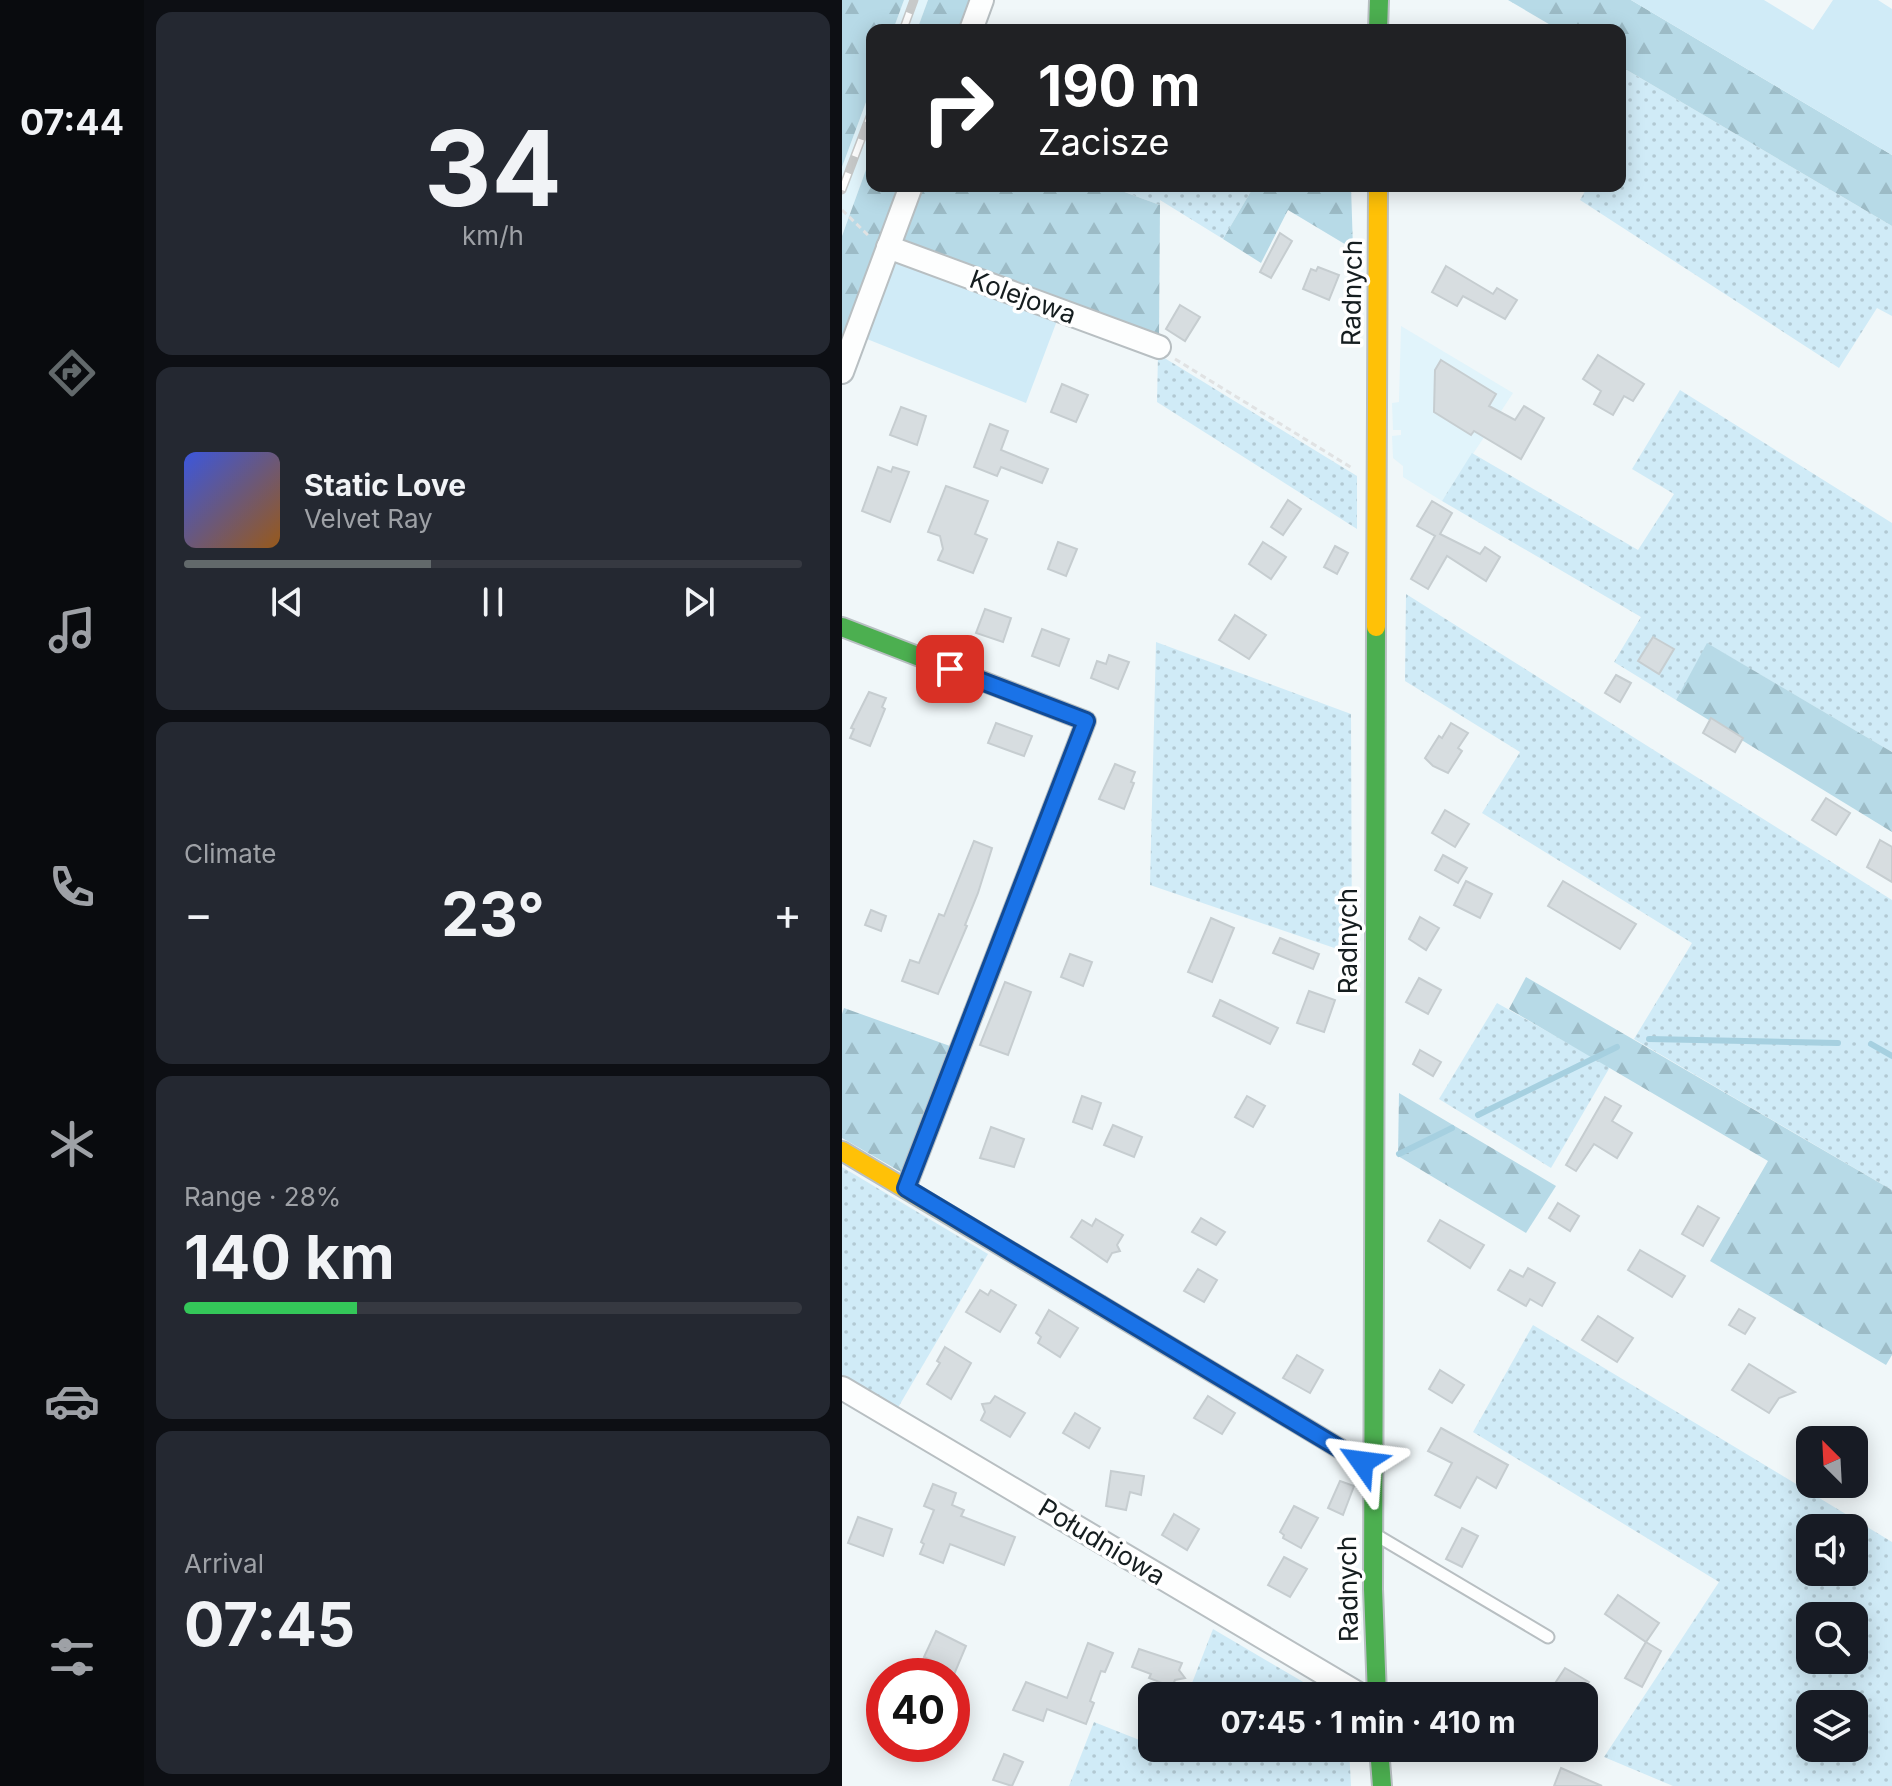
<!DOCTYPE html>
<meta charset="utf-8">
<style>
body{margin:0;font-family:Inter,sans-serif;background:#242831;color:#f1f3f6;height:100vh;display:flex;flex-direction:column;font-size:30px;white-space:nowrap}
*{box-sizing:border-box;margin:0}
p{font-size:26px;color:#9ea1a6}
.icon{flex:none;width:44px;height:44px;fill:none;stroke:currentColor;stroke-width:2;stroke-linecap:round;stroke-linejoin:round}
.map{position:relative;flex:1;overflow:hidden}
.details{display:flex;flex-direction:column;gap:12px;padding:12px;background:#0d0f14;width:698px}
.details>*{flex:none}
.top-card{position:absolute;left:24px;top:24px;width:760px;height:168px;border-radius:16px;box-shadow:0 4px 20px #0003;background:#202124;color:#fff;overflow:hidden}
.needle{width:52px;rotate:336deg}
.tools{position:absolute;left:954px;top:1426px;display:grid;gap:16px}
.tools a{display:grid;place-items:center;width:72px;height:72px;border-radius:16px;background:#171b24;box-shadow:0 4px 20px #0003;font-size:40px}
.speed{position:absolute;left:24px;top:1658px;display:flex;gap:16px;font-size:40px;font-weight:700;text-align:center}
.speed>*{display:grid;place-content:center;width:104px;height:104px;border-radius:50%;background:#171b24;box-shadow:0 4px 20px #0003;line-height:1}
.speed .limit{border:12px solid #d22;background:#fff;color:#111}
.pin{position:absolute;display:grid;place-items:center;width:68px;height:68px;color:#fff;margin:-34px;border-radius:16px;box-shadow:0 4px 12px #0006}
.me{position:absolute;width:88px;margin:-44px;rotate:301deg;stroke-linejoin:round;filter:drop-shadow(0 0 6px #0008)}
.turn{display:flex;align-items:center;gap:28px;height:168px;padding:0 40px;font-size:36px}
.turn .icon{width:104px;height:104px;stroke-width:2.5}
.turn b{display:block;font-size:56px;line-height:68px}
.big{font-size:60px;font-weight:700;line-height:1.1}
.details .tile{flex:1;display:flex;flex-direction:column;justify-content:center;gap:12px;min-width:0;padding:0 28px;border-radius:16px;background:#242831}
.details .dial{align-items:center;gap:0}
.dial b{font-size:104px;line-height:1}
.song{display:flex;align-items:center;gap:24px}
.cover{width:96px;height:96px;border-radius:12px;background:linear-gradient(135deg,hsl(230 70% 55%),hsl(30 70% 35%))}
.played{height:8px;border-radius:4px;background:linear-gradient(90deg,#62696b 40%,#363941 40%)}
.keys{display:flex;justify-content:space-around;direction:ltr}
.heat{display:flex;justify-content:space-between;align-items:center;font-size:44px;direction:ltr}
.charge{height:12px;border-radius:6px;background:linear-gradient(90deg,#34c759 28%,#363941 0)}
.trip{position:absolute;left:296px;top:1682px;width:460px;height:80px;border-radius:16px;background:#171b24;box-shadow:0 4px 20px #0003;font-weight:700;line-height:80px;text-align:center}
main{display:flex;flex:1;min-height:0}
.tabs{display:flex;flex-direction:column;width:144px;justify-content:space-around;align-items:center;background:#090b0e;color:#9ea1a6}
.tabs .icon{width:56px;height:56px}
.tabs .selected{color:#62696b}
.tabs b{font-size:36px;color:#f1f3f6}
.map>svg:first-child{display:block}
.built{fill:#e1f4fb}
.grass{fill:url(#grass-dots);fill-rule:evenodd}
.forest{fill:url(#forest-firs)}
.garden{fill:#d0ebf7}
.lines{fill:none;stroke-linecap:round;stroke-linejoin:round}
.stream{stroke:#a6d0e0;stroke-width:6}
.building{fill:#d7dde0;stroke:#c6cdd0;stroke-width:2}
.lane-casing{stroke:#b8bfc2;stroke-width:15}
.street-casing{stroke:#b8bfc2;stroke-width:26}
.fast-casing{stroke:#b8bfc2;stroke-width:22}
.slow-casing{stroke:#b8bfc2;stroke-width:22}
.jam-casing{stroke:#b8bfc2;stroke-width:22}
.path{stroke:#e0e2e3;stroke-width:3;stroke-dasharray:6 4;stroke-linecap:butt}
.lane{stroke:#fdfefe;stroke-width:11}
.street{stroke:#fdfefe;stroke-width:22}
.fast{stroke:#4caf50;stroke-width:18}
.slow{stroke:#ffc107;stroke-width:18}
.jam{stroke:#c62828;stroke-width:18}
.rail-casing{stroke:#c7c9c9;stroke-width:9}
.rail{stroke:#fff;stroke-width:6;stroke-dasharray:18;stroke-linecap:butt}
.route-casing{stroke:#114b97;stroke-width:20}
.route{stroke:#1a73e8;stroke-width:14}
.labels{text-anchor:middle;stroke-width:7;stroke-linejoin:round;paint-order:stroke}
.street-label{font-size:26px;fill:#151d1f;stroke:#fff}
</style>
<main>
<nav class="tabs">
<b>07:44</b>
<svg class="icon selected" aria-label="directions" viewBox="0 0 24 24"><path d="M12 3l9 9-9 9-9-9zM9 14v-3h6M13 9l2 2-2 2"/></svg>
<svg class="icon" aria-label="music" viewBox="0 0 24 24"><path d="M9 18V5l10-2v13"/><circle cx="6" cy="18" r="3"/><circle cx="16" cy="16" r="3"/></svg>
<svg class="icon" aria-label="phone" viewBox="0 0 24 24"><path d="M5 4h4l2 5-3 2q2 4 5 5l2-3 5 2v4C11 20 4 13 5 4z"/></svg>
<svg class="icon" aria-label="climate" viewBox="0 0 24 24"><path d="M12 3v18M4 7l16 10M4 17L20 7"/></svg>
<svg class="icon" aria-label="car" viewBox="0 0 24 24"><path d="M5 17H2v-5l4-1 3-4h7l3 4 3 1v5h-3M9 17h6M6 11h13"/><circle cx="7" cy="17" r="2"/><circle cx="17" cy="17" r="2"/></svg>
<svg class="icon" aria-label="filters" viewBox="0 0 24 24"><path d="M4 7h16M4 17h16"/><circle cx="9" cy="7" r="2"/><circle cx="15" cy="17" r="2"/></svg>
</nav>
<section class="details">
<div class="tile dial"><b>34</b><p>km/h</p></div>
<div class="tile">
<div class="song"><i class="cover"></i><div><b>Static Love</b><p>Velvet Ray</p></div></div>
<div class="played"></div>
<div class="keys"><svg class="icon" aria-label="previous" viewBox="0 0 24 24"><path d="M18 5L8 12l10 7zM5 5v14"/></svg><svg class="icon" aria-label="pause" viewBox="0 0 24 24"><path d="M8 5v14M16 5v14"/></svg><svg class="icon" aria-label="next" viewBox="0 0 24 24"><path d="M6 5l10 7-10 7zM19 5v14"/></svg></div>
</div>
<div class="tile"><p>Climate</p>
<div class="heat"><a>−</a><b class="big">23°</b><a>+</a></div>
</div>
<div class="tile"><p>Range · 28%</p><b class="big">140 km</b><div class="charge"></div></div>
<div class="tile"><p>Arrival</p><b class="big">07:45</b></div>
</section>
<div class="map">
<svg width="1050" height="1786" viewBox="0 0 1050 1786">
<defs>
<pattern id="grass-dots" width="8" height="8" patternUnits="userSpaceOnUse" patternTransform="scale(2)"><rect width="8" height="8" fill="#d0ebf7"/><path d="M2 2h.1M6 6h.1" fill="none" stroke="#b2c9d3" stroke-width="1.8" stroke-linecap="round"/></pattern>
<pattern id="forest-firs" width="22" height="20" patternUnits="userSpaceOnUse" patternTransform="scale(2)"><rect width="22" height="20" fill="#b7dae7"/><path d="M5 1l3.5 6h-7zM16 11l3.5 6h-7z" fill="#9cbbc6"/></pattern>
</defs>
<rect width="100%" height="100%" fill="#f0f7f9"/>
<g class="built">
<path d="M 62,0 L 86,0 L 75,30 L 51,30 Z"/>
<path d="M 30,86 L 30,153 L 0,236 L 0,167 Z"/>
<path d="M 559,326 L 671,393 L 600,501 L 561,477 L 561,466 L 551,458 L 550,436 L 559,435 L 559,430 L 551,430 L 550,403 L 557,402 Z"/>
</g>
<g class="grass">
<path d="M 778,66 L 1050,226 L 1050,316 L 1035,308 L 997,368 L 738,200 L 746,186 L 778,186 Z"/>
<path d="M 266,186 L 412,186 L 381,239 L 318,200 L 318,205 Z"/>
<path d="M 316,354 L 515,476 L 515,529 L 315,402 Z"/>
<path d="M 838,390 L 1050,523 L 1050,752 L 866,644 L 834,700 L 772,662 L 799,617 L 600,501 L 630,453 L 796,550 L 832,494 L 790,469 Z"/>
<path d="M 564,594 L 1050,900 L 1050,1190 L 792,1039 L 850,943 L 640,813 L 678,752 L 563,681 Z"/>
<path d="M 314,642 L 509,714 L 510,954 L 308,885 Z"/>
<path d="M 655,1003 L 768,1067 L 709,1168 L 597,1099 Z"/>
<path d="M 0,1167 L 146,1254 L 54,1411 L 0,1379 Z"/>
<path d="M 691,1325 L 1050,1542 L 1050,1786 L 831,1786 L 762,1757 L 877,1582 L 631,1432 ZM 968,1528 L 1012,1528 L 1012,1572 L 968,1572 ZM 968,1616 L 1012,1616 L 1012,1660 L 968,1660 ZM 968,1704 L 1012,1704 L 1012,1748 L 968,1748 Z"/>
<path d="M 371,1629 L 485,1696 L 345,1696 Z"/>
<path d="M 252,1722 L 310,1745 L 310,1748 L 324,1750 L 325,1748 L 507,1748 L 509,1786 L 227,1786 Z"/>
</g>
<g class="forest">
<path d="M 0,0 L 62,0 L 51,30 L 30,30 L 30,86 L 0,167 Z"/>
<path d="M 86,0 L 131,0 L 120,30 L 75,30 Z"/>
<path d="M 666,0 L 789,0 L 1050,155 L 1050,226 L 778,66 L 778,30 L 717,30 Z"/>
<path d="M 30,153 L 30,186 L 60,186 L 0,344 L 0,236 Z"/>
<path d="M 82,186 L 266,186 L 318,205 L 317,339 L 61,242 Z"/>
<path d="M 412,186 L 509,186 L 511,249 L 446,210 L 419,263 L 381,239 Z"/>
<path d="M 865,643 L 1050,752 L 1050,832 L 834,700 Z"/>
<path d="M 684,977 L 1050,1190 L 1050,1355 L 1044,1365 L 868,1261 L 926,1161 L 667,1009 Z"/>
<path d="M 2,1008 L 108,1046 L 59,1172 L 0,1138 L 0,1014 Z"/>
<path d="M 557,1093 L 714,1186 L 684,1233 L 556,1156 Z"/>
</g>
<g class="garden">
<path d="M 789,0 L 922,0 L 971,30 L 991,0 L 1036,0 L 1050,9 L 1050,155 Z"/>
<path d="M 55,259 L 216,318 L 184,403 L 25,339 Z"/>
</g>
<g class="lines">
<g class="stream">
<path d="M 807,1039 L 996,1043"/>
<path d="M 1029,1044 L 1050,1056"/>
<path d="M 636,1115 L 775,1047"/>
<path d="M 557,1154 L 610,1128"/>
</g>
</g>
<g class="building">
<path d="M 438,233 L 450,241 L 429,278 L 418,272 Z"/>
<path d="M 604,266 L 651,294 L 655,288 L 675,300 L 663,319 L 621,296 L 615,306 L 590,292 Z"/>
<path d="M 476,267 L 497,275 L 487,300 L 461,289 L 469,269 L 474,271 Z"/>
<path d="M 338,305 L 358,317 L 343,341 L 324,329 Z"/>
<path d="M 756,355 L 802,384 L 791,401 L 782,396 L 771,415 L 752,404 L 759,391 L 741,379 Z"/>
<path d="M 599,360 L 654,394 L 647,406 L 673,420 L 682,406 L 702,418 L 679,459 L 632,431 L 629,435 L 592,412 L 593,370 Z"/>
<path d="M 220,384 L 246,395 L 234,422 L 209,412 Z"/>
<path d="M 59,407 L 84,416 L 75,445 L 48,435 Z"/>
<path d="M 148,424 L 166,431 L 159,450 L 206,469 L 200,483 L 159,467 L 155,476 L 132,467 Z"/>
<path d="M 36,467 L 49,472 L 51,467 L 67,472 L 48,522 L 20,511 Z"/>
<path d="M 104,486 L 146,501 L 133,534 L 145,539 L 131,573 L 96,560 L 101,549 L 98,536 L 86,532 Z"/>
<path d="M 446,500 L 459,509 L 441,535 L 429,527 Z"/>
<path d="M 590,501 L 610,513 L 598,534 L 638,554 L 643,547 L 658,557 L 644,581 L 605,556 L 586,589 L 569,579 L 593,536 L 575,526 Z"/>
<path d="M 216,542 L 235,549 L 224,576 L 206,569 Z"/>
<path d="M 421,542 L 444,557 L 429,579 L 407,564 Z"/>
<path d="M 493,546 L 506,553 L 495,574 L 482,567 Z"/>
<path d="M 143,609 L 169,618 L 161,642 L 134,633 Z"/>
<path d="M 393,615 L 424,635 L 407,659 L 377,640 Z"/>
<path d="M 200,629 L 227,639 L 217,666 L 190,656 Z"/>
<path d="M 811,637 L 832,649 L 817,674 L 796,661 Z"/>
<path d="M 267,655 L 287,662 L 276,689 L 249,678 L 255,661 L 264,664 Z"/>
<path d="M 774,675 L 789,683 L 778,702 L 763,693 Z"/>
<path d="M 27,692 L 44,698 L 40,707 L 43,709 L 28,746 L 8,738 L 12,729 L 9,728 Z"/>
<path d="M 869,718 L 901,738 L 893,752 L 861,733 Z"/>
<path d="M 154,723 L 190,736 L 182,756 L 146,743 Z"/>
<path d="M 609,723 L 626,733 L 616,748 L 620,751 L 606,773 L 591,766 L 583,758 L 597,736 L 600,738 Z"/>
<path d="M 273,764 L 293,772 L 289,782 L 292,783 L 282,809 L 257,799 Z"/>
<path d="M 984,798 L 1008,813 L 994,835 L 970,820 Z"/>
<path d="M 603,810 L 627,824 L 613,847 L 590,833 Z"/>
<path d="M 1038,840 L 1050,847 L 1050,882 L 1025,867 Z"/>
<path d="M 132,841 L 150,848 L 136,893 L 123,925 L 125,926 L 96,994 L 60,981 L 68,960 L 77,963 L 97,914 L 102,916 Z"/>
<path d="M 601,855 L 625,868 L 616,883 L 593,870 Z"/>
<path d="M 624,881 L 650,894 L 638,918 L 612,905 Z"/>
<path d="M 721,881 L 794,924 L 778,949 L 706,906 Z"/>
<path d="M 29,910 L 44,916 L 39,931 L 23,925 Z"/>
<path d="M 578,917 L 597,928 L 584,950 L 567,939 Z"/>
<path d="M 369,918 L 392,928 L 370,982 L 346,972 Z"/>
<path d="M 438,938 L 477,954 L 471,969 L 431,953 Z"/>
<path d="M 228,954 L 250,962 L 241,986 L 219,977 Z"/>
<path d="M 577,978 L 599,990 L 586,1014 L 564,1002 Z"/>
<path d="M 163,982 L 189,992 L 166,1055 L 138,1045 Z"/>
<path d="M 467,991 L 493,1000 L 482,1032 L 455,1023 Z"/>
<path d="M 378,1000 L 436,1028 L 428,1044 L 371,1016 Z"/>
<path d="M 578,1050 L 599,1062 L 591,1076 L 571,1064 Z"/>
<path d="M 240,1096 L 259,1103 L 250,1129 L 231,1122 Z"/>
<path d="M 405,1096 L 423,1106 L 411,1127 L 393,1117 Z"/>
<path d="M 763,1097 L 779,1106 L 770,1121 L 790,1133 L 775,1158 L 752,1144 L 734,1171 L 724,1165 Z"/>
<path d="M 271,1125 L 300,1137 L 292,1157 L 262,1145 Z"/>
<path d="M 149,1127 L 182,1139 L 172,1167 L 138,1158 Z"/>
<path d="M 716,1203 L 737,1216 L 728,1231 L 707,1218 Z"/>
<path d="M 856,1206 L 877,1218 L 861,1246 L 840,1234 Z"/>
<path d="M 359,1218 L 383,1232 L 374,1245 L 350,1232 Z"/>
<path d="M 254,1219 L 281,1235 L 275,1245 L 278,1251 L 270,1253 L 265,1262 L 229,1237 L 240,1220 L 250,1226 Z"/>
<path d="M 598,1220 L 642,1245 L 628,1268 L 586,1241 Z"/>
<path d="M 798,1250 L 843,1276 L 830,1297 L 786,1270 Z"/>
<path d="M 686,1268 L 713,1283 L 700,1306 L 688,1299 L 684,1306 L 656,1290 L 668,1270 L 681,1277 Z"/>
<path d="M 356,1269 L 375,1280 L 362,1302 L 342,1291 Z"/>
<path d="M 138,1290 L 146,1295 L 149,1290 L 174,1305 L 158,1332 L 124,1312 Z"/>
<path d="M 897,1309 L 913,1318 L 903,1334 L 887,1325 Z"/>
<path d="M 207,1310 L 236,1328 L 218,1357 L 196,1343 L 199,1337 L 194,1333 Z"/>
<path d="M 756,1316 L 791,1338 L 775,1362 L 740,1340 Z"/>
<path d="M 103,1347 L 129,1363 L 109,1399 L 85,1384 L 98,1363 L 95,1361 Z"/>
<path d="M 455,1355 L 481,1370 L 468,1393 L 441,1378 Z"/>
<path d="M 907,1364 L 953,1392 L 937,1398 L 927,1413 L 890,1390 Z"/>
<path d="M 598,1370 L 622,1385 L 610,1403 L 587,1389 Z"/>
<path d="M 153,1396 L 183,1413 L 168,1437 L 139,1420 L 143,1412 L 140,1404 L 148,1403 Z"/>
<path d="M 366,1396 L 393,1413 L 380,1434 L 352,1418 Z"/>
<path d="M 233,1413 L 258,1428 L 247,1448 L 221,1433 Z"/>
<path d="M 599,1428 L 666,1465 L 654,1488 L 635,1477 L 618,1508 L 593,1495 L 610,1463 L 586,1451 Z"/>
<path d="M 269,1471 L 302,1476 L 299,1495 L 288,1492 L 284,1510 L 264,1506 Z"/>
<path d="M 498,1481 L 512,1486 L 501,1515 L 486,1508 Z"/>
<path d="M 91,1484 L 114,1493 L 110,1505 L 122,1510 L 119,1516 L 173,1537 L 162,1565 L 108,1544 L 101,1563 L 78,1554 L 82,1544 L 79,1542 L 92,1510 L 82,1506 Z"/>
<path d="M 452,1506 L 476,1518 L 459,1548 L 441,1538 L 442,1535 L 438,1532 Z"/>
<path d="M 332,1514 L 357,1529 L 345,1550 L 320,1535 Z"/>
<path d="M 16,1517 L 50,1529 L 41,1556 L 6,1543 Z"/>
<path d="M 620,1528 L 636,1536 L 620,1567 L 604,1559 Z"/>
<path d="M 442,1557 L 465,1569 L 448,1597 L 426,1585 Z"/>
<path d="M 776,1595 L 817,1623 L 804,1642 L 763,1614 Z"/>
<path d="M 94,1631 L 124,1646 L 111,1677 L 98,1671 L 100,1665 L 82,1657 Z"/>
<path d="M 804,1642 L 819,1651 L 800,1687 L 783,1678 Z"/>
<path d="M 246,1643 L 271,1653 L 263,1672 L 259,1671 L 248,1701 L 252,1703 L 244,1724 L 205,1709 L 201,1721 L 171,1710 L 184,1682 L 225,1698 Z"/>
<path d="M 297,1649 L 340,1663 L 337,1670 L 343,1678 L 333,1680 L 330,1687 L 307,1678 L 309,1674 L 290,1667 Z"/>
<path d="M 723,1668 L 747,1682 L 738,1696 L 724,1696 L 710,1688 Z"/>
<path d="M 162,1754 L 181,1762 L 170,1786 L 151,1780 Z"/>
<path d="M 719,1768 L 760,1786 L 712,1786 Z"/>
</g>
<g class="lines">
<g class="lane-casing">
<path id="lane" d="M 534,1535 L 706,1637"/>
</g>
<g class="street-casing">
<g id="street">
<path d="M 129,30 L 140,0"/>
<path d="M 46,247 L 317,347"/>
<path d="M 0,372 L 69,186"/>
<path d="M 0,1388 L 520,1696"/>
</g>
</g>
<g class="fast-casing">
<g id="fast">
<path d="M 536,30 L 537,0"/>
<path d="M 0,627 L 244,721 L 132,1012"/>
<path d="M 534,627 L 531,1589 L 535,1696"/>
<path d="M 258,1305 L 532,1469"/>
<path d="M 537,1748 L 540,1786"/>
</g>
</g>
<g class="slow-casing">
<g id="slow">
<path d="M 534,627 L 536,186"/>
<path d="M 0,1151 L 258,1305"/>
</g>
</g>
<g class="jam-casing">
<path id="jam" d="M 64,1188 L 132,1012"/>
</g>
<g class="path">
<path d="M 0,210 L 27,236"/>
<path d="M 333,359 L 510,468"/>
</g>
<use href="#lane" class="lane"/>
<use href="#street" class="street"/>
<use href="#fast" class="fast"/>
<use href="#slow" class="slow"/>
<use href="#jam" class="jam"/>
<g class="rail-casing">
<g id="rail">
<path d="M 61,30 L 72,0"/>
<path d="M 0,190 L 30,111"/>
</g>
</g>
<use href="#rail" class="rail"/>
</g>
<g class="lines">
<g class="route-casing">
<path id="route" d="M 108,669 L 244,721 L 64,1188 L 520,1462"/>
</g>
<use href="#route" class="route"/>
</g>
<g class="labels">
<g class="street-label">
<text transform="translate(510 293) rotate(-89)" y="9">Radnych</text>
<text transform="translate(181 297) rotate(20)" y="9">Kolejowa</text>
<text transform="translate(506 941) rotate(-90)" y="9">Radnych</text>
<text transform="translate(260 1542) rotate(31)" y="9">Południowa</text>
<text transform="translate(506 1589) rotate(-91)" y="9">Radnych</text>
</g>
</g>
</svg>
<div class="tools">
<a><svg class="needle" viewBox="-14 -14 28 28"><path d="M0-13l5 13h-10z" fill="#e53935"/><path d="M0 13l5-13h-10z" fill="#9ea1a6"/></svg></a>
<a><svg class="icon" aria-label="sound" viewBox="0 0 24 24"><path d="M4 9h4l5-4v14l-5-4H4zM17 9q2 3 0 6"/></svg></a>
<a><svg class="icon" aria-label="search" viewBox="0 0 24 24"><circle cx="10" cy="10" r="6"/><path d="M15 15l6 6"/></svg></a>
<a><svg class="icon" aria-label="layers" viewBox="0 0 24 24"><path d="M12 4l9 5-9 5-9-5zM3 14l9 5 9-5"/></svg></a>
</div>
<div class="speed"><div class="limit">40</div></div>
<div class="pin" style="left:108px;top:669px;background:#d93025"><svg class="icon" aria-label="arrive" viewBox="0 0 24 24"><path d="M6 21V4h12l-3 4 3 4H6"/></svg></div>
<svg class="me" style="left:520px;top:1462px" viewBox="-20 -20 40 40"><path d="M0-17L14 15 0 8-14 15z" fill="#1a73e8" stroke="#fff" stroke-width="4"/></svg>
<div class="trip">07:45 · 1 min · 410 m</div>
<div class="top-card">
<div class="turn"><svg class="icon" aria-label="right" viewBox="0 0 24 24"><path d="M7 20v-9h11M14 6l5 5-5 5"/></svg><div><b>190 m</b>Zacisze</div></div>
</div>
</div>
</main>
